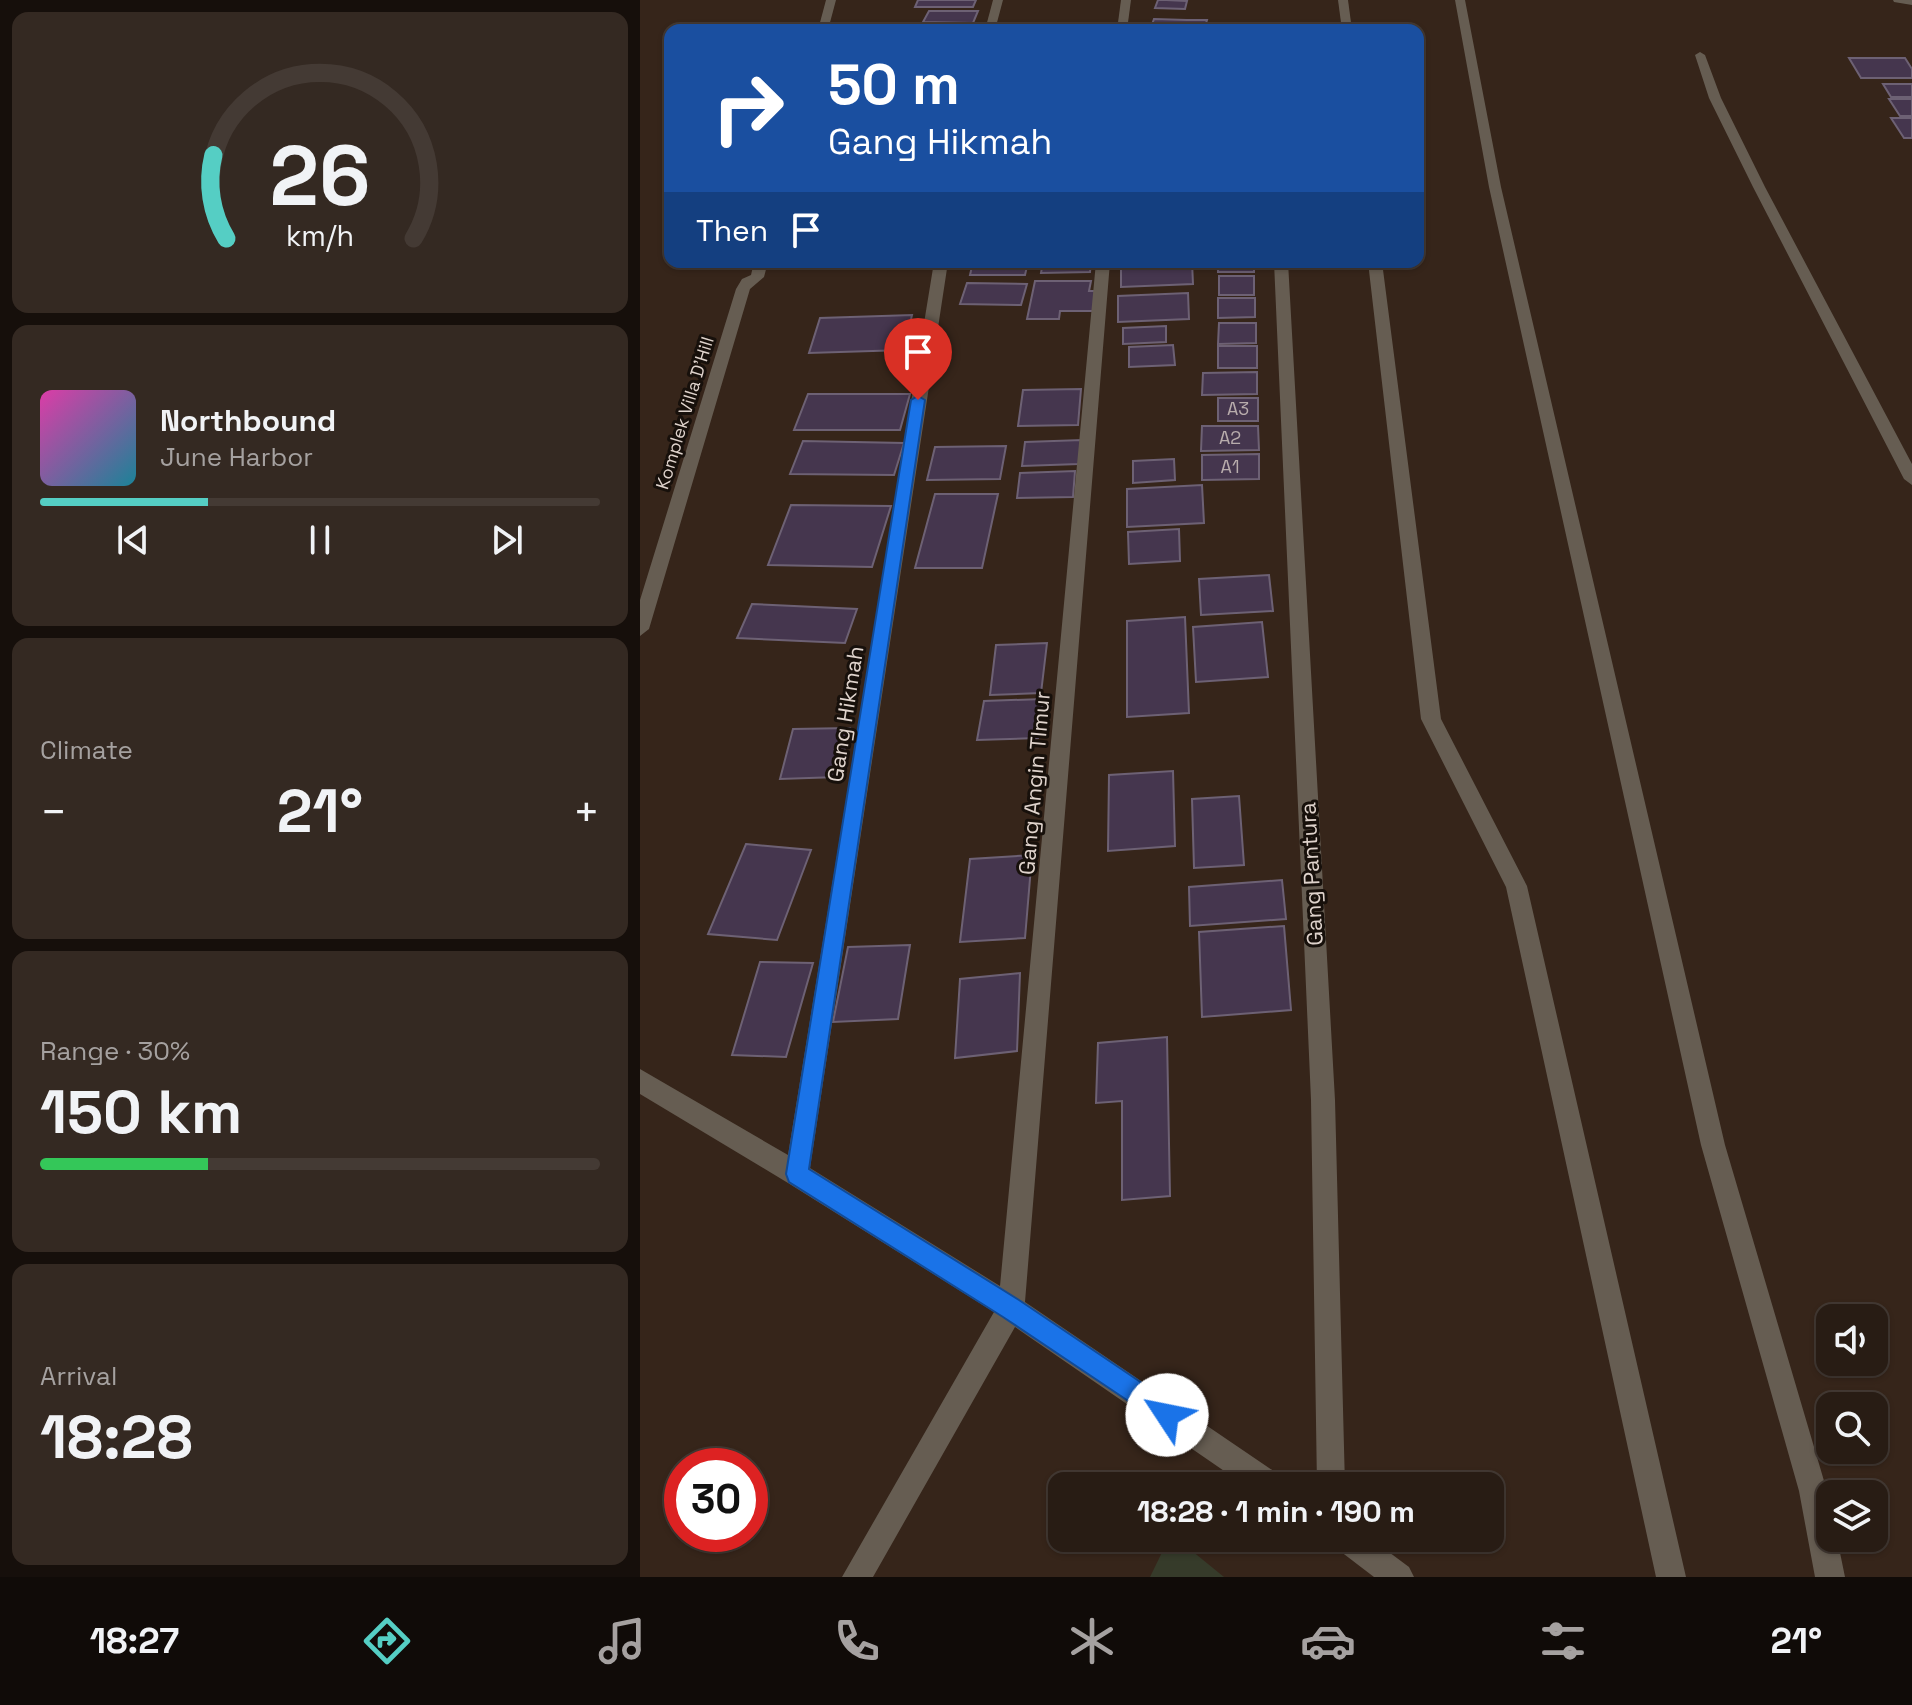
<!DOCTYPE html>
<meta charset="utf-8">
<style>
body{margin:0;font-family:"Space Grotesk",sans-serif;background:#342922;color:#f1f3f6;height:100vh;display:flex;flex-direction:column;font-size:30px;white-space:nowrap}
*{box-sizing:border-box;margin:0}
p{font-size:26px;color:#a5a1a0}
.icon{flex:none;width:44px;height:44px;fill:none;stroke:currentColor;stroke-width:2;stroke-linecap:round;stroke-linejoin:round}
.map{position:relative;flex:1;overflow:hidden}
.drawer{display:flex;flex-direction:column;gap:12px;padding:12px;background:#160f0b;width:640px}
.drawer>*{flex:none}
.banner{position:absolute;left:24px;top:24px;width:760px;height:244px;border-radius:16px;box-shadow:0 2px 6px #0004,0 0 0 2px #443a34;background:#1a4fa0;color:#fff;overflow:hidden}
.tools{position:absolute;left:1176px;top:1304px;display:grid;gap:16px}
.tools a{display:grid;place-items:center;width:72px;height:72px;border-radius:16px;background:#281c14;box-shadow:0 2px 6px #0004,0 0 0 2px #443a34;font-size:40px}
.speed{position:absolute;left:24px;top:1448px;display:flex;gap:16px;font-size:40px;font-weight:700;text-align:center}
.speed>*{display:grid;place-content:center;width:104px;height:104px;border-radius:50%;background:#281c14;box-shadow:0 2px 6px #0004,0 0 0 2px #443a34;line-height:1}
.speed .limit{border:12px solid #d22;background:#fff;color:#111}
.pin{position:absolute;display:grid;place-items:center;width:68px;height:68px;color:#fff;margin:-82px -34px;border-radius:50% 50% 50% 0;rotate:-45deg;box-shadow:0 0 8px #0007}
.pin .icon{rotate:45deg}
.me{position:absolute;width:88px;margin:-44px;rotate:304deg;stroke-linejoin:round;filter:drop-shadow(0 0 6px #0008)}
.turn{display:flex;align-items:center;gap:28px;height:168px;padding:0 32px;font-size:36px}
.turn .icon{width:104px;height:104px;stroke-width:2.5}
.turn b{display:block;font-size:56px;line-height:68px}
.then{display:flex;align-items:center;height:76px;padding:0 32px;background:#0003;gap:16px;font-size:30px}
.big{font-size:60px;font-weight:700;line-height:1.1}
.drawer .card{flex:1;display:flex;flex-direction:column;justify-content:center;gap:12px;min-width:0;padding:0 28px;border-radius:16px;background:#342922}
.drawer .dial{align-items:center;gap:0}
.dial svg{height:208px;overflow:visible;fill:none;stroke:#443a34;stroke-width:7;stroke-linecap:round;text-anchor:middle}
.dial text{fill:#f1f3f6;stroke:none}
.song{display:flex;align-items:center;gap:24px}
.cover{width:96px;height:96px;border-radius:12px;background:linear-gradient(135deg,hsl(320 70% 55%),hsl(190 70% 35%))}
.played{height:8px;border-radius:4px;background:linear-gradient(90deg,#55cec4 30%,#443a34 30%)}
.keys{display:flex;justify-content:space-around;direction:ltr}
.heat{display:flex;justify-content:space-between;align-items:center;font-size:44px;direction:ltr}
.charge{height:12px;border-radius:6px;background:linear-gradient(90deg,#34c759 30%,#443a34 0)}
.trip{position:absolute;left:408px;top:1472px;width:456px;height:80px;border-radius:16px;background:#281c14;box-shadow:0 2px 6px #0004,0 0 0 2px #443a34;font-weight:700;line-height:80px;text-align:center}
.tabs{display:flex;height:128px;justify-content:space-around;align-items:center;background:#100b08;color:#a5a1a0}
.tabs .icon{width:56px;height:56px}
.tabs .on{color:#55cec4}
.tabs b{font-size:36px;color:#f1f3f6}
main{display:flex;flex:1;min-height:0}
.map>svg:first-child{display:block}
.green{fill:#363b2a}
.building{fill:#45364e;stroke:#6d6174;stroke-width:2}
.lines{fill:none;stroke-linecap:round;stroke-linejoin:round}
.lane{fill:#665d52;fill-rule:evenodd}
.street{fill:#665d52;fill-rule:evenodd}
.route{fill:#1a73e8;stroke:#114b97;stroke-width:2}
.labels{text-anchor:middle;stroke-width:6;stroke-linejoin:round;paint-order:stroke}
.number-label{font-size:18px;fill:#b8acac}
.far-street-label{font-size:18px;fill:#dfd3cc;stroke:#17100b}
.street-label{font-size:22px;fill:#dfd3cc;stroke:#17100b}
</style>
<main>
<section class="drawer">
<div class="card dial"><svg viewBox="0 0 100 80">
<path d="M14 69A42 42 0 1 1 86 69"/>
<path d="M14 69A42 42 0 0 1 9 37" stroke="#55cec4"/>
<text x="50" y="56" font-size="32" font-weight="700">26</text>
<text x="50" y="72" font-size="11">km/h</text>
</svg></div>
<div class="card">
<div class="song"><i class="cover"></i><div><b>Northbound</b><p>June Harbor</p></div></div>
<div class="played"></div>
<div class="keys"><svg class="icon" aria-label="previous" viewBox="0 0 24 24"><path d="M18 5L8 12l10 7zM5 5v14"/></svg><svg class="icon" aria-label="pause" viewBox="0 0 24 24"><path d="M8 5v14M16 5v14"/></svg><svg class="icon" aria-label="next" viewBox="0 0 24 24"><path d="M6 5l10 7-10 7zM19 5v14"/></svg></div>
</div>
<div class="card"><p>Climate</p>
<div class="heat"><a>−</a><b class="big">21°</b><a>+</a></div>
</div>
<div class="card"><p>Range · 30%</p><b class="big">150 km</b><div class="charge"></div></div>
<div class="card"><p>Arrival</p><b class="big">18:28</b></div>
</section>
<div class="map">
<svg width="1272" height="1577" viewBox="0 0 1272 1577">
<rect width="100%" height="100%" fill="#36251a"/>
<path class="green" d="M 529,1538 L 536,1538 L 584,1577 L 510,1577 Z"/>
<g class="building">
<path d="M 278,0 L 336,0 L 333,7 L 275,7 Z"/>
<path d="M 518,0 L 526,0 L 547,1 L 545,9 L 515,8 Z"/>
<path d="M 289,11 L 338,11 L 333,23 L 283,22 Z"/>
<path d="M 514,19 L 547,20 L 567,20 L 564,30 L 510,30 Z"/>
<path d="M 1209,58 L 1265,58 L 1272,69 L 1272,78 L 1221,78 Z"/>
<path d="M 1243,84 L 1272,84 L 1272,97 L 1251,97 Z"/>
<path d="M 1249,99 L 1272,99 L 1272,116 L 1260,116 Z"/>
<path d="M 1251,118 L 1272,118 L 1272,138 L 1264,138 Z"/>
<path d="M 333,262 L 388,262 L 385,275 L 330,275 Z"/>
<path d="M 403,262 L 451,262 L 450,272 L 401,273 Z"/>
<path d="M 481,262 L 552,262 L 553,284 L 481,287 Z"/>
<rect x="578" y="262" width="36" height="10"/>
<rect x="579" y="276" width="35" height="19"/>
<path d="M 395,281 L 451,281 L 449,291 L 458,291 L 455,311 L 420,311 L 419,319 L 387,319 Z"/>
<path d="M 327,283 L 387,284 L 381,305 L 320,304 Z"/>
<path d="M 548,293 L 549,319 L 478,322 L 478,296 Z"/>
<path d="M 578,298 L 615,298 L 615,317 L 578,318 Z"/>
<path d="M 272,315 L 264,350 L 169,353 L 180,318 Z"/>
<path d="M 579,323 L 616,323 L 616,343 L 578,344 Z"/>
<path d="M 526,326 L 526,342 L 483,344 L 483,328 Z"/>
<path d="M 533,345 L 535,365 L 489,367 L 489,347 Z"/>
<rect x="578" y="346" width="39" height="22"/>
<path d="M 617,372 L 617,394 L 562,395 L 563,373 Z"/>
<path d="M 441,389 L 438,425 L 378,426 L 383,390 Z"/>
<path d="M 168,394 L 270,394 L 260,430 L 154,430 Z"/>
<rect x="578" y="398" width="40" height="23"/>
<path d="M 562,426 L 618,426 L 619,450 L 561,451 Z"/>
<path d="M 442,440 L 439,464 L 382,466 L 385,442 Z"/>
<path d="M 163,441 L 264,443 L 254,475 L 150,474 Z"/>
<path d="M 366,446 L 360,479 L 287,480 L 295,447 Z"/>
<path d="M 619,454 L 619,479 L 562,480 L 562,455 Z"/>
<path d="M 534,459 L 535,480 L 493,483 L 493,461 Z"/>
<path d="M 435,471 L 433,497 L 377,498 L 380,473 Z"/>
<path d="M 562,485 L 564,523 L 487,527 L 487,489 Z"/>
<path d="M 295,494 L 358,494 L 342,568 L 275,568 Z"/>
<path d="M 151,505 L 251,506 L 232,567 L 128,565 Z"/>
<path d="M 539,529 L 540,561 L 489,564 L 488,532 Z"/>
<path d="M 629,575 L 633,611 L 561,615 L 559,579 Z"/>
<path d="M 112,604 L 217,609 L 205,643 L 97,638 Z"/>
<path d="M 545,617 L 549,713 L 487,717 L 487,621 Z"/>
<path d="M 622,622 L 628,677 L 556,682 L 553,627 Z"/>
<path d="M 407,643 L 401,693 L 350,695 L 356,645 Z"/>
<path d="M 403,699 L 398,738 L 337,740 L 344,701 Z"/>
<path d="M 210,728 L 198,777 L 140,779 L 153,729 Z"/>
<path d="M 533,771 L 535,846 L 468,851 L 469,775 Z"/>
<path d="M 599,796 L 604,865 L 554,868 L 552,799 Z"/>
<path d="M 106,844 L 171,850 L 137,940 L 68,934 Z"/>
<path d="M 392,855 L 385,938 L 320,942 L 330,859 Z"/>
<path d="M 642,880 L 646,919 L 550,926 L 549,887 Z"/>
<path d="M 644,926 L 651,1010 L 562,1017 L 559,932 Z"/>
<path d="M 270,945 L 258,1019 L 193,1022 L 208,947 Z"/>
<path d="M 120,962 L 173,963 L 146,1057 L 92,1055 Z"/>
<path d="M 380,973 L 377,1051 L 315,1058 L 320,979 Z"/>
<path d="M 527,1037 L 530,1196 L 482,1200 L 482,1101 L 456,1103 L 458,1043 Z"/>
</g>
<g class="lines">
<path class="lane" d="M 1060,52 L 1065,55 L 1081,98 L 1125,187 L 1272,464 L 1272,485 L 1264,479 L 1113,187 L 1069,98 L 1055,55 Z"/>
<g class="street">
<path d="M 186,0 L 196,0 L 188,30 L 178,30 Z"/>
<path d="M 353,0 L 363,0 L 355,30 L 345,30 Z"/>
<path d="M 481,0 L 491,0 L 487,30 L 477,30 Z"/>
<path d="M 698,0 L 708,0 L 712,30 L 702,30 Z"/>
<path d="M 815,0 L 825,0 L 861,187 L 1085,1145 L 1187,1491 L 1190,1538 L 1197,1538 L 1205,1577 L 1175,1577 L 1159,1491 L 1061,1145 L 849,187 Z"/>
<path d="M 1253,0 L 1272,0 L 1272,5 L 1254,2 Z"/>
<path d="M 114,262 L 128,262 L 124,277 L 110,289 L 9,629 L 0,636 L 0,600 L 96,289 L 102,279 L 111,275 Z"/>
<path d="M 294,262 L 308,262 L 170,1168 L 360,1286 L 456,262 L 470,262 L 385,1302 L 641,1476 L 645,1486 L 606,1486 L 375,1327 L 233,1577 L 202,1577 L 354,1312 L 148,1183 L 0,1094 L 0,1069 L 148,1155 Z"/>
<path d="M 634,262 L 648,262 L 695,1100 L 705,1486 L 677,1486 L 671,1100 Z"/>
<path d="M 728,262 L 742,262 L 801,719 L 887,886 L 1046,1577 L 1016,1577 L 866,887 L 781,719 Z"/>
<path d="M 691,1538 L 730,1538 L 769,1567 L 774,1577 L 734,1577 L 696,1548 Z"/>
</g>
</g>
<path class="route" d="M 278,396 L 285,400 L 169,1169 L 379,1300 L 536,1406 L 540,1415 L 536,1424 L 527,1427 L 363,1317 L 149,1182 L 146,1174 L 271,400 Z"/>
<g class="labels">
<g class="number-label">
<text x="598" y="415">A3</text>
<text x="590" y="444">A2</text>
<text x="590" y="473">A1</text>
</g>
<g class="far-street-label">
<text transform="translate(45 413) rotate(-73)" y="6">Komplek Villa D'Hill</text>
</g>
<g class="street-label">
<text transform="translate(205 714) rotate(-81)" y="8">Gang Hikmah</text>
<text transform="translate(394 783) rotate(-85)" y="8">Gang Angin TImur</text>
<text transform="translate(671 874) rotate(-93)" y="8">Gang Pantura</text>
</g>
</g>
</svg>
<div class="tools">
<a><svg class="icon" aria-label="sound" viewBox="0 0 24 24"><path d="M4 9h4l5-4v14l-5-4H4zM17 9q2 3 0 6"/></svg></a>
<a><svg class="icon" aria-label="search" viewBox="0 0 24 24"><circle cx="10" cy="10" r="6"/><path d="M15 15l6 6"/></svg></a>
<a><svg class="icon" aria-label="layers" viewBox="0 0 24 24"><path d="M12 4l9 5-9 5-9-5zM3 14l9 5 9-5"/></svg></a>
</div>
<div class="speed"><div class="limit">30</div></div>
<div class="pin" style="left:278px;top:400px;background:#d93025"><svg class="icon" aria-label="arrive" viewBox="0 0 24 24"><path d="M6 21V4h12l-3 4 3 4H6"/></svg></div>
<svg class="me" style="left:527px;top:1415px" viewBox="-20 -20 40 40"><circle r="19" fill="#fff"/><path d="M0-13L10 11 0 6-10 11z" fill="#1a73e8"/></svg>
<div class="trip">18:28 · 1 min · 190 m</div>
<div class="banner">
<div class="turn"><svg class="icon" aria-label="right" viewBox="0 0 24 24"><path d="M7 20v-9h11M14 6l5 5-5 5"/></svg><div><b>50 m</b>Gang Hikmah</div></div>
<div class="then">Then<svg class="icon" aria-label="arrive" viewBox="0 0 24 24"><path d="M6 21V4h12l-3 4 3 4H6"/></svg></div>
</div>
</div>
</main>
<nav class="tabs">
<b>18:27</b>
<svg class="icon on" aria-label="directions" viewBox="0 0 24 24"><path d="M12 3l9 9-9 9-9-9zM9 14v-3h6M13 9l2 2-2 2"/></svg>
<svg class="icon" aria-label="music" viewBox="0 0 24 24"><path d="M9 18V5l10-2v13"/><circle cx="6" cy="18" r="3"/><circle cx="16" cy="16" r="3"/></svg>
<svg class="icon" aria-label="phone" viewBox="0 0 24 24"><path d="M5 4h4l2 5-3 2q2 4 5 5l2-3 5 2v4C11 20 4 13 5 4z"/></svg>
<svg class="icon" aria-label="climate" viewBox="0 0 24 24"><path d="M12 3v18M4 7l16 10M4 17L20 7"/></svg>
<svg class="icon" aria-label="car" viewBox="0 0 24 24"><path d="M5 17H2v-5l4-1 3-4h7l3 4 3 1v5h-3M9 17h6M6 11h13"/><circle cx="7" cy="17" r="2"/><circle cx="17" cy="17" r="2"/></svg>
<svg class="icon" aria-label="filters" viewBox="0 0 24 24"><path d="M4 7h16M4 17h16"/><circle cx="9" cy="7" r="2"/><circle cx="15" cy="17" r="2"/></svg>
<b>21°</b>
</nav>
